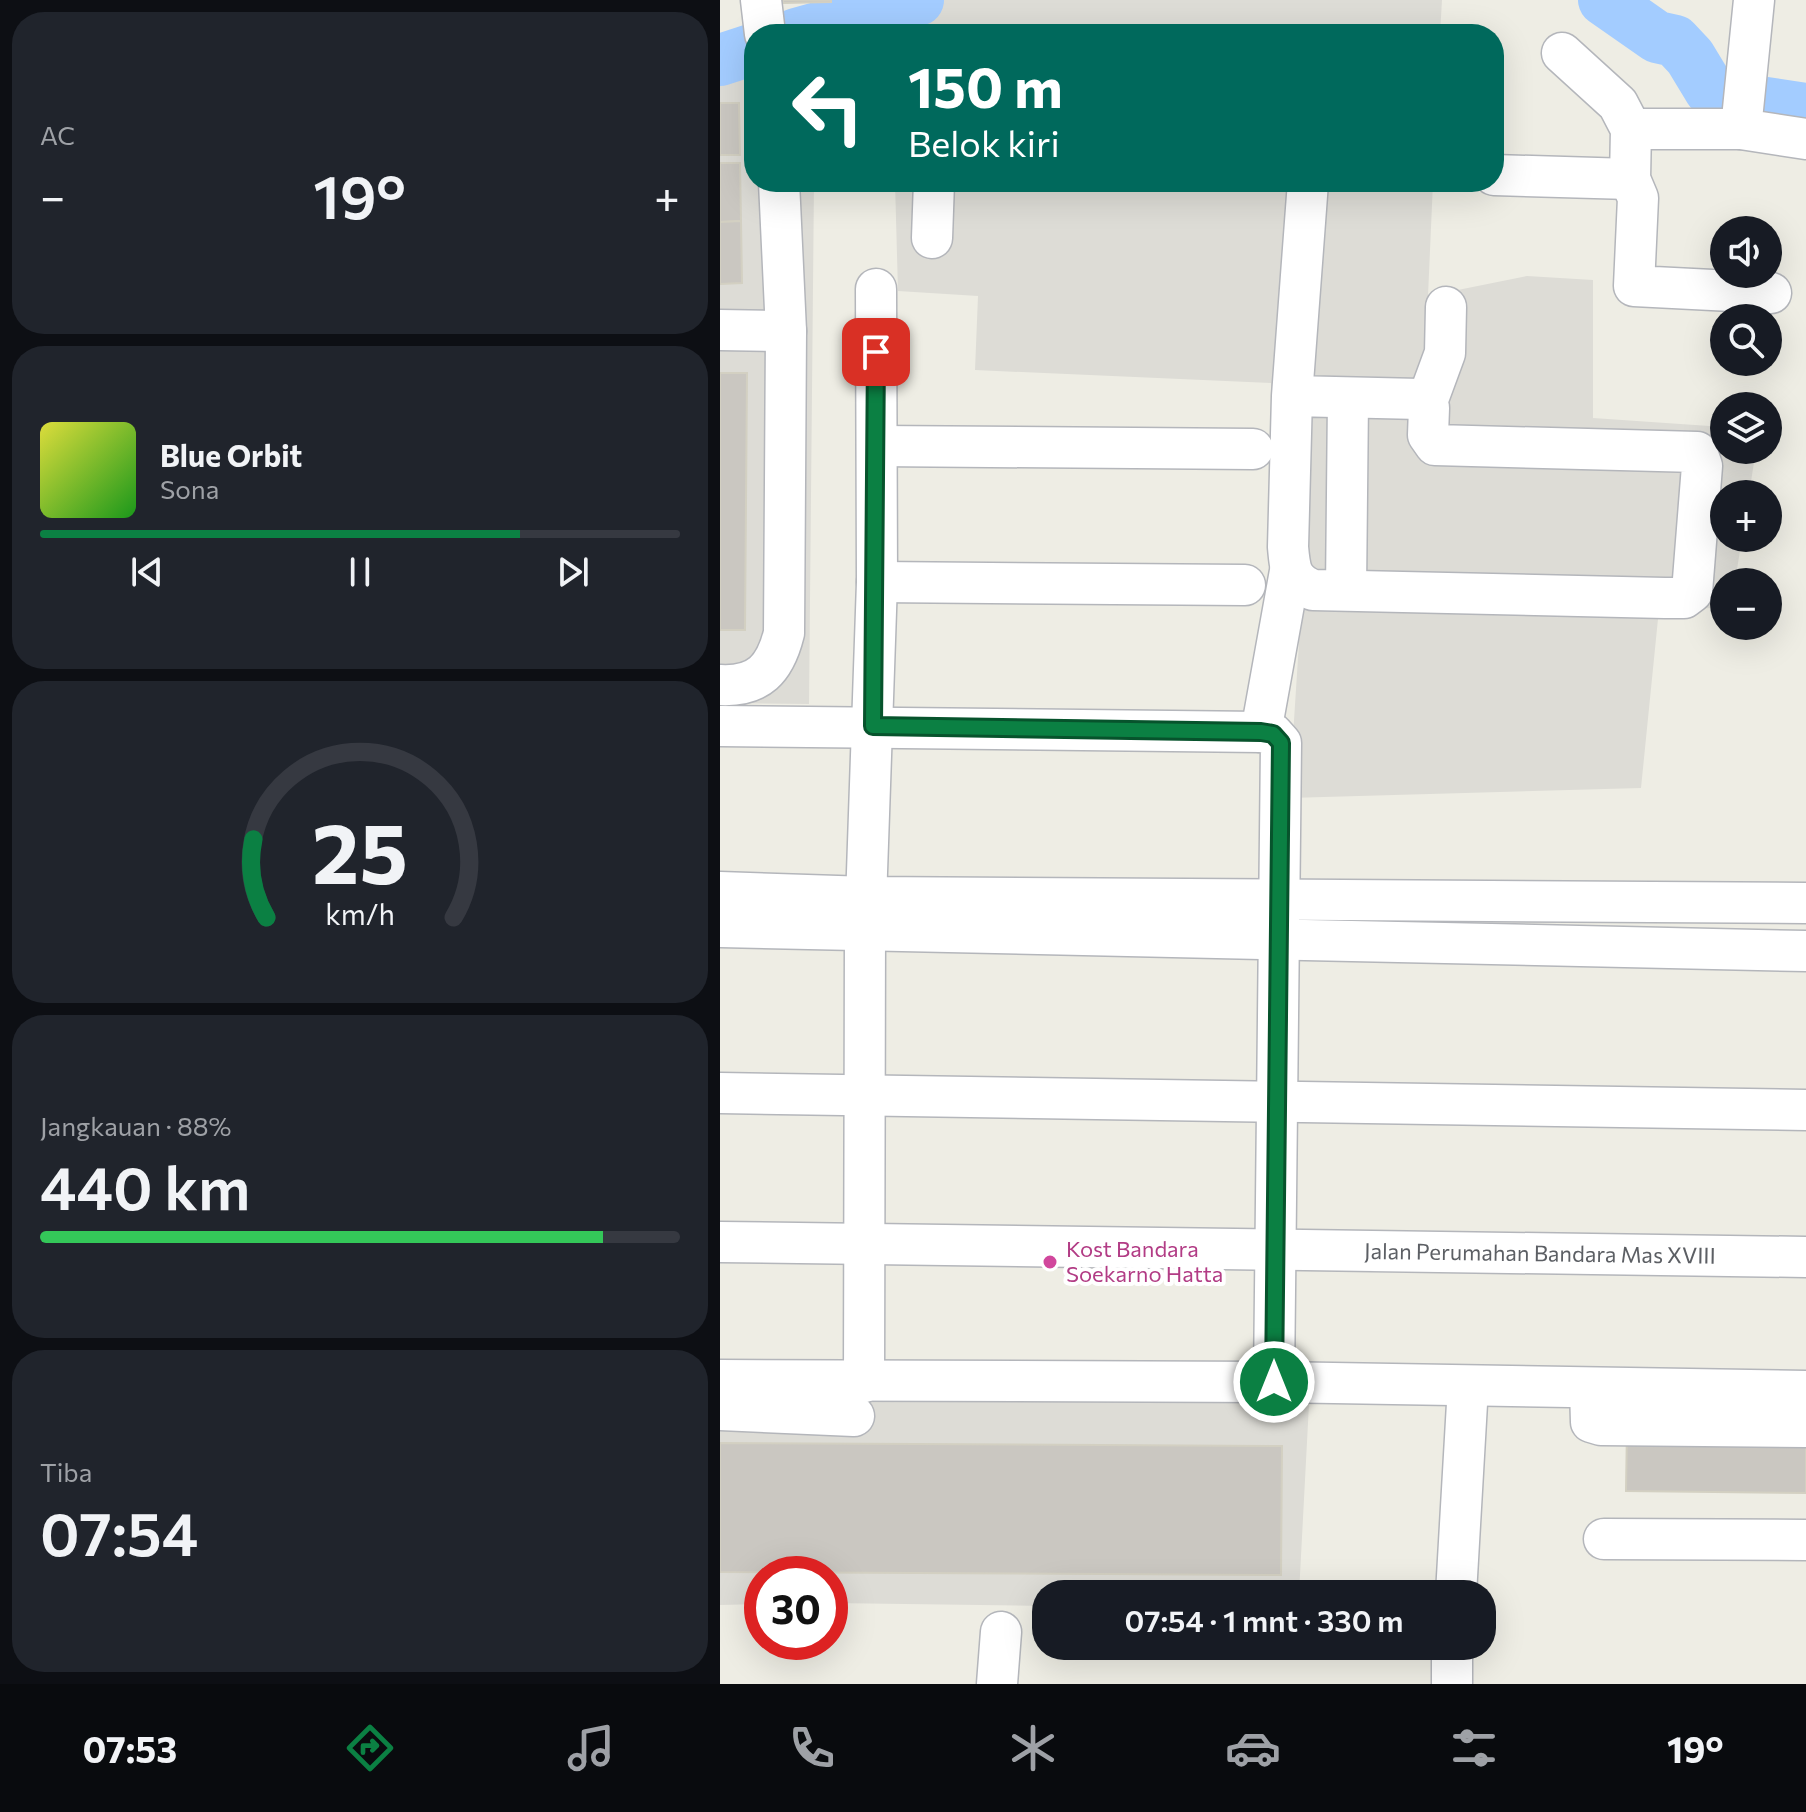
<!DOCTYPE html>
<html lang="id">
<meta charset="utf-8">
<style>
body{margin:0;font-family:Commissioner,sans-serif;background:#20242c;color:#f1f3f6;height:100vh;display:flex;flex-direction:column;font-size:30px;white-space:nowrap}
*{box-sizing:border-box;margin:0}
p{font-size:26px;color:#9ea1a6}
.icon{flex:none;width:44px;height:44px;fill:none;stroke:currentColor;stroke-width:2;stroke-linecap:round;stroke-linejoin:round}
.map{position:relative;flex:1;overflow:hidden}
.drawer{display:flex;flex-direction:column;gap:12px;padding:12px;background:#0d0f14;width:720px}
.drawer>*{flex:none}
.banner{position:absolute;left:24px;top:24px;width:760px;height:168px;border-radius:32px;box-shadow:0 8px 32px #0002;background:#00695c;color:#fff;overflow:hidden}
.tools{position:absolute;left:990px;top:216px;display:grid;gap:16px}
.tools a{display:grid;place-items:center;width:72px;height:72px;border-radius:50%;background:#171b24;box-shadow:0 8px 32px #0002;font-size:40px}
.speed{position:absolute;left:24px;top:1556px;display:flex;gap:16px;font-size:40px;font-weight:700;text-align:center}
.speed>*{display:grid;place-content:center;width:104px;height:104px;border-radius:50%;background:#171b24;box-shadow:0 8px 32px #0002;line-height:1}
.speed .limit{border:12px solid #d22;background:#fff;color:#111}
.pin{position:absolute;display:grid;place-items:center;width:68px;height:68px;color:#fff;margin:-34px;border-radius:16px;box-shadow:0 4px 12px #0006}
.me{position:absolute;width:88px;margin:-44px;rotate:0deg;stroke-linejoin:round;filter:drop-shadow(0 0 6px #0008)}
.turn{display:flex;align-items:center;gap:28px;height:168px;padding:0 32px;font-size:36px}
.turn .icon{width:104px;height:104px;stroke-width:2.5}
.turn b{display:block;font-size:56px;line-height:68px}
.big{font-size:60px;font-weight:600;line-height:1.1}
.drawer .widget{flex:1;display:flex;flex-direction:column;justify-content:center;gap:12px;min-width:0;padding:0 28px;border-radius:32px;background:#20242c}
.drawer .dial{align-items:center;gap:0}
.dial svg{height:208px;overflow:visible;fill:none;stroke:#363941;stroke-width:7;stroke-linecap:round;text-anchor:middle}
.dial text{fill:#f1f3f6;stroke:none}
.song{display:flex;align-items:center;gap:24px}
.cover{width:96px;height:96px;border-radius:12px;background:linear-gradient(135deg,hsl(60 70% 55%),hsl(120 70% 35%))}
.played{height:8px;border-radius:4px;background:linear-gradient(90deg,#0b8043 75%,#363941 75%)}
.keys{display:flex;justify-content:space-around;direction:ltr}
.heat{display:flex;justify-content:space-between;align-items:center;font-size:44px;direction:ltr}
.charge{height:12px;border-radius:6px;background:linear-gradient(90deg,#34c759 88%,#363941 0)}
.trip{position:absolute;left:312px;top:1580px;width:464px;height:80px;border-radius:32px;background:#171b24;box-shadow:0 8px 32px #0002;font-weight:600;line-height:80px;text-align:center}
.dock{display:flex;height:128px;justify-content:space-around;align-items:center;background:#090b0e;color:#9ea1a6}
.dock .icon{width:56px;height:56px}
.dock .active{color:#0b8043}
.dock b{font-size:36px;color:#f1f3f6}
main{display:flex;flex:1;min-height:0}
.map>svg:first-child{display:block}
.industrial{fill:#dddcd6}
.lines{fill:none;stroke-linecap:round;stroke-linejoin:round}
.river{stroke:#a3ccff;stroke-width:52}
.building{fill:#cac7c1;stroke:#d3d0c2;stroke-width:2}
.minor-casing{stroke:#b4b6bb;stroke-width:43}
.minor{stroke:#fff;stroke-width:40}
.route-casing{stroke:#07532c;stroke-width:20}
.route{stroke:#0b8043;stroke-width:14}
.hotel-dot{fill:#d1479c;stroke:#fff;stroke-width:3}
.labels{text-anchor:middle;stroke-width:8;stroke-linejoin:round;paint-order:stroke}
.hotel-label{font-size:22px;fill:#b23c85;stroke:#fff;text-anchor:start}
.street-label{font-size:22px;fill:#5c5f64;stroke:#fff}
</style>
<main>
<section class="drawer">
<div class="widget"><p>AC</p>
<div class="heat"><a>−</a><b class="big">19°</b><a>+</a></div>
</div>
<div class="widget">
<div class="song"><i class="cover"></i><div><b>Blue Orbit</b><p>Sona</p></div></div>
<div class="played"></div>
<div class="keys"><svg class="icon" aria-label="previous" viewBox="0 0 24 24"><path d="M18 5L8 12l10 7zM5 5v14"/></svg><svg class="icon" aria-label="pause" viewBox="0 0 24 24"><path d="M8 5v14M16 5v14"/></svg><svg class="icon" aria-label="next" viewBox="0 0 24 24"><path d="M6 5l10 7-10 7zM19 5v14"/></svg></div>
</div>
<div class="widget dial"><svg viewBox="0 0 100 80">
<path d="M14 69A42 42 0 1 1 86 69"/>
<path d="M14 69A42 42 0 0 1 9 39" stroke="#0b8043"/>
<text x="50" y="56" font-size="32" font-weight="700">25</text>
<text x="50" y="72" font-size="11">km/h</text>
</svg></div>
<div class="widget"><p>Jangkauan · 88%</p><b class="big">440 km</b><div class="charge"></div></div>
<div class="widget"><p>Tiba</p><b class="big">07:54</b></div>
</section>
<div class="map">
<svg width="1086" height="1684" viewBox="0 0 1086 1684">
<rect width="100%" height="100%" fill="#eeede4"/>
<g class="industrial">
<path d="M 142,0 L 722,0 L 720,34 L 35,34 L 96,11 Z"/>
<path d="M 34,35 L 34,182 L 94,182 L 89,704 L 0,703 L 0,47 Z"/>
<path d="M 175,182 L 713,182 L 708,296 L 807,276 L 873,280 L 873,418 L 1004,427 L 1004,450 L 1036,450 L 1029,494 L 1004,494 L 1004,538 L 1022,538 L 1015,582 L 1004,582 L 1004,608 L 939,609 L 921,788 L 569,798 L 582,596 L 552,593 L 551,383 L 255,370 L 258,296 L 178,291 Z"/>
<path d="M 590,1385 L 579,1594 L 326,1594 L 326,1606 L 110,1603 L 110,1574 L 42,1574 L 42,1604 L 0,1605 L 0,1389 Z"/>
</g>
<g class="lines">
<g class="river">
<path d="M 884,0 L 937,37 L 955,41 L 970,57 L 990,90 L 1012,98 L 1086,109"/>
<path d="M 76,34 L 198,0"/>
<path d="M 0,60 L 34,49"/>
</g>
</g>
<g class="building">
<path d="M 63,0 L 111,0 L 111,2 L 63,3 Z"/>
<path d="M 0,103 L 19,103 L 20,155 L 0,155 Z"/>
<path d="M 0,163 L 20,163 L 21,221 L 0,222 Z"/>
<path d="M 21,221 L 22,283 L 0,284 L 0,222 Z"/>
<path d="M 0,373 L 27,373 L 25,630 L 0,630 Z"/>
<path d="M 907,1427 L 1086,1429 L 1086,1493 L 906,1491 Z"/>
<path d="M 0,1443 L 562,1446 L 561,1575 L 0,1572 Z"/>
</g>
<g class="lines">
<g class="minor-casing">
<g id="minor">
<path d="M 41,0 L 45,34"/>
<path d="M 1034,0 L 1021,129 L 1086,139"/>
<path d="M 842,53 L 898,104 L 911,129 L 910,179 L 918,198 L 914,286 L 1051,293"/>
<path d="M 911,129 L 1021,129"/>
<path d="M 774,175 L 910,179"/>
<path d="M 212,238 L 214,182"/>
<path d="M 0,330 L 66,331"/>
<path d="M 572,396 L 700,399 L 709,408 L 708,435 L 715,445 L 977,452 L 982,466 L 972,592 L 964,598 L 945,598 L 593,590 C 571,581 570,570 568,547 L 572,396 L 588,182"/>
<path d="M 707,402 L 725,353 L 726,307"/>
<path d="M 157,446 L 533,449"/>
<path d="M 157,582 L 525,585"/>
<path d="M 626,590 L 628,399"/>
<path d="M 0,685 C 39,687 55,669 64,633 L 66,331 L 59,182"/>
<path d="M 0,726 L 541,732 L 553,734 L 561,743 L 554,1382"/>
<path d="M 541,732 L 570,571"/>
<path d="M 0,892 L 148,897 L 1086,903"/>
<path d="M 0,927 L 1086,951"/>
<path d="M 0,1093 L 1086,1110"/>
<path id="s1" d="M 0,1242 L 1086,1257"/>
<path d="M 0,1380 L 554,1382 L 1086,1391"/>
<path d="M 144,1382 L 145,930 L 157,582 L 156,289"/>
<path d="M 870,1389 L 871,1422 L 881,1425 L 1086,1427"/>
<path d="M 0,1410 L 134,1416"/>
<path d="M 884,1539 L 1086,1540"/>
<path d="M 736,1594 L 748,1386"/>
<path d="M 277,1684 L 281,1632"/>
<path d="M 732,1684 L 732,1646"/>
</g>
</g>
<use href="#minor" class="minor"/>
</g>
<g class="lines">
<g class="route-casing">
<path id="route" d="M 156,352 L 153,726 L 541,732 L 553,734 L 561,743 L 554,1382"/>
</g>
<use href="#route" class="route"/>
</g>
<circle class="hotel-dot" cx="330" cy="1262" r="8"/>
<g class="labels">
<g class="hotel-label">
<text x="346" y="1257">Kost Bandara<tspan x="346" dy="25">Soekarno Hatta</tspan></text>
</g>
<g class="street-label">
<text dy="8" stroke="none"><textPath href="#s1" startOffset="820">Jalan Perumahan Bandara Mas XVIII</textPath></text>
</g>
</g>
</svg>
<div class="tools">
<a><svg class="icon" aria-label="sound" viewBox="0 0 24 24"><path d="M4 9h4l5-4v14l-5-4H4zM17 9q2 3 0 6"/></svg></a>
<a><svg class="icon" aria-label="search" viewBox="0 0 24 24"><circle cx="10" cy="10" r="6"/><path d="M15 15l6 6"/></svg></a>
<a><svg class="icon" aria-label="layers" viewBox="0 0 24 24"><path d="M12 4l9 5-9 5-9-5zM3 14l9 5 9-5"/></svg></a>
<a>+</a>
<a>−</a>
</div>
<div class="speed"><div class="limit">30</div></div>
<div class="pin" style="left:156px;top:352px;background:#d93025"><svg class="icon" aria-label="arrive" viewBox="0 0 24 24"><path d="M6 21V4h12l-3 4 3 4H6"/></svg></div>
<svg class="me" style="left:554px;top:1382px" viewBox="-20 -20 40 40"><circle r="17" fill="#0b8043" stroke="#fff" stroke-width="3"/><path d="M0-11L8 9 0 5-8 9z" fill="#fff"/></svg>
<div class="trip">07:54 · 1 mnt · 330 m</div>
<div class="banner">
<div class="turn"><svg class="icon" aria-label="left" viewBox="0 0 24 24"><path d="M17 20v-9H6M10 6l-5 5 5 5"/></svg><div><b>150 m</b>Belok kiri</div></div>
</div>
</div>
</main>
<nav class="dock">
<b>07:53</b>
<svg class="icon active" aria-label="directions" viewBox="0 0 24 24"><path d="M12 3l9 9-9 9-9-9zM9 14v-3h6M13 9l2 2-2 2"/></svg>
<svg class="icon" aria-label="music" viewBox="0 0 24 24"><path d="M9 18V5l10-2v13"/><circle cx="6" cy="18" r="3"/><circle cx="16" cy="16" r="3"/></svg>
<svg class="icon" aria-label="phone" viewBox="0 0 24 24"><path d="M5 4h4l2 5-3 2q2 4 5 5l2-3 5 2v4C11 20 4 13 5 4z"/></svg>
<svg class="icon" aria-label="climate" viewBox="0 0 24 24"><path d="M12 3v18M4 7l16 10M4 17L20 7"/></svg>
<svg class="icon" aria-label="car" viewBox="0 0 24 24"><path d="M5 17H2v-5l4-1 3-4h7l3 4 3 1v5h-3M9 17h6M6 11h13"/><circle cx="7" cy="17" r="2"/><circle cx="17" cy="17" r="2"/></svg>
<svg class="icon" aria-label="filters" viewBox="0 0 24 24"><path d="M4 7h16M4 17h16"/><circle cx="9" cy="7" r="2"/><circle cx="15" cy="17" r="2"/></svg>
<b>19°</b>
</nav>
